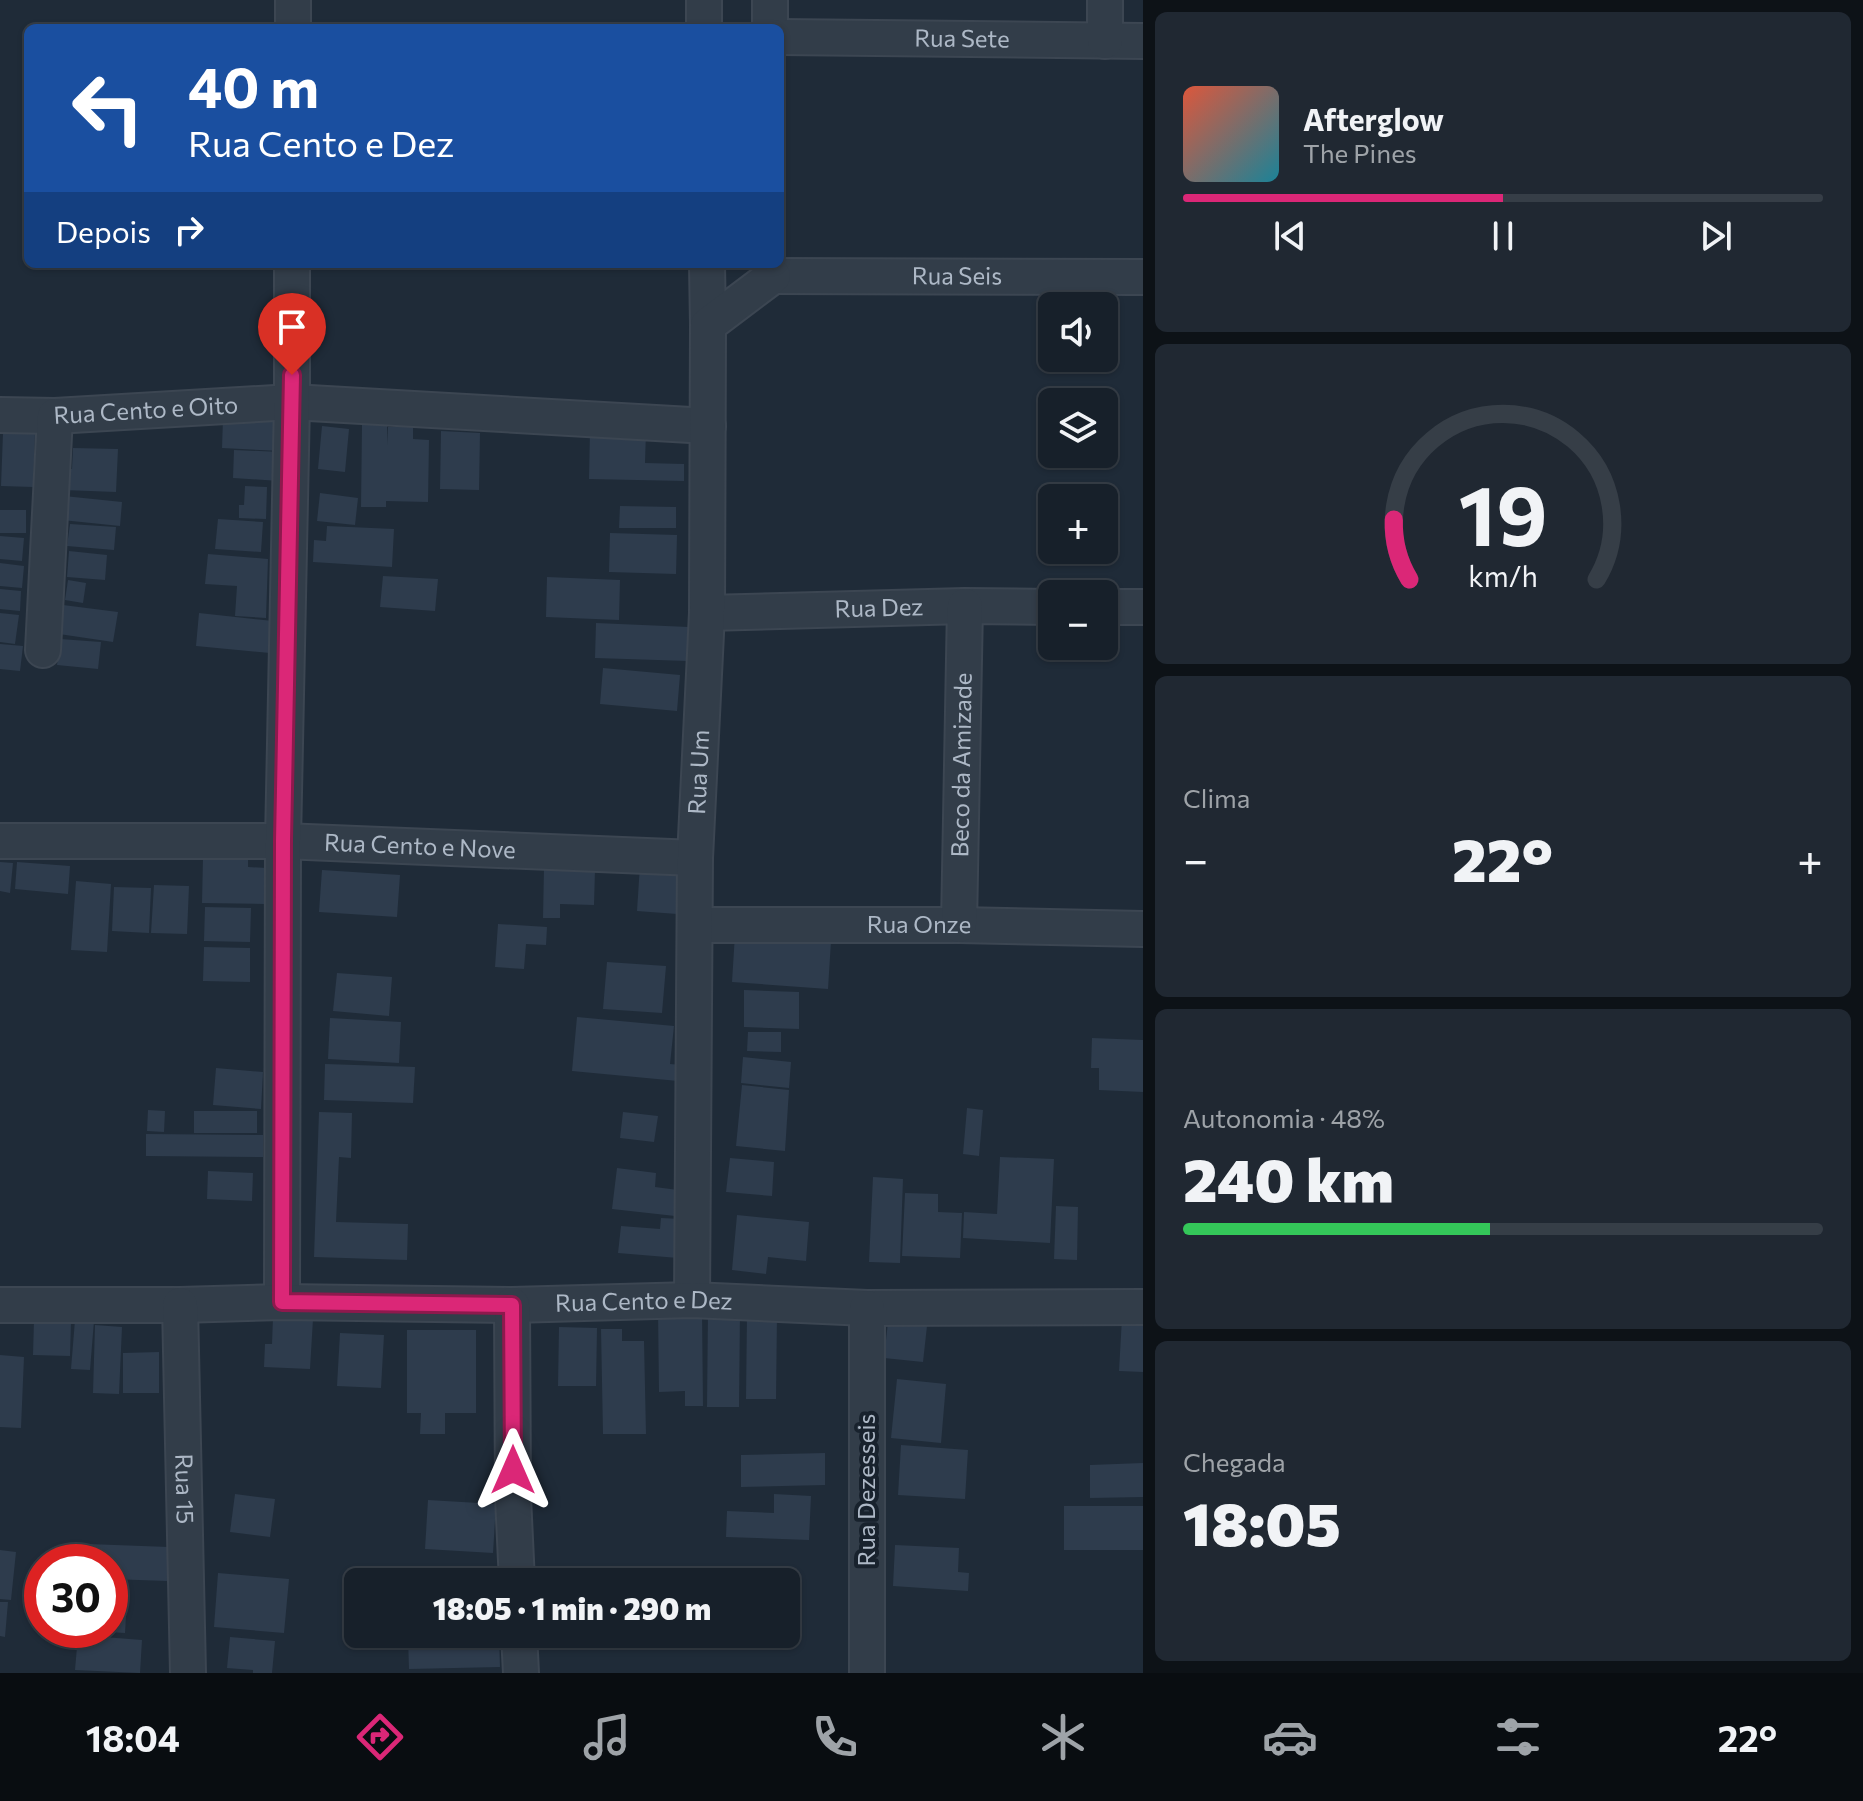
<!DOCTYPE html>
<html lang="pt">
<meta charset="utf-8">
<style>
body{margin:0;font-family:Commissioner,sans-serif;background:#202832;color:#f1f3f6;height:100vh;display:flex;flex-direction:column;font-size:30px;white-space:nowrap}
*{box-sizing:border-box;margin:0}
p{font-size:26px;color:#9ea3a8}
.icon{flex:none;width:44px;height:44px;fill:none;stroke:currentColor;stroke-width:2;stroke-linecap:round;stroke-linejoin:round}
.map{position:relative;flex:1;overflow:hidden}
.drawer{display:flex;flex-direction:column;gap:12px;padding:12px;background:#0d1217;width:720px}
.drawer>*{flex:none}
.hud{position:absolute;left:24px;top:24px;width:760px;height:244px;border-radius:12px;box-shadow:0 2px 6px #0004,0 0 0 2px #363e47;background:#1a4fa0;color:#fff;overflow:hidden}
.buttons{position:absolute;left:1038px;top:292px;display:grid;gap:16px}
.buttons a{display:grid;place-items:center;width:80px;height:80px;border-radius:12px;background:#17202a;box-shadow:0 2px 6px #0004,0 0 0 2px #363e47;font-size:40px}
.speed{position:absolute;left:24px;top:1544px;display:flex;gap:16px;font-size:40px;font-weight:700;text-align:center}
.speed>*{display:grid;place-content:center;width:104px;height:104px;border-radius:50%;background:#17202a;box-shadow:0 2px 6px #0004,0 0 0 2px #363e47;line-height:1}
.speed .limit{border:12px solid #d22;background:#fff;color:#111}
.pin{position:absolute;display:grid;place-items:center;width:68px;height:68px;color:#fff;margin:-82px -34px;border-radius:50% 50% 50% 0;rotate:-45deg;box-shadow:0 0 8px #0007}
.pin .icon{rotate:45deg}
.me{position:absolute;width:88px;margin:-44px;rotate:0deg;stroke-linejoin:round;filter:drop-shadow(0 0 6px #0008)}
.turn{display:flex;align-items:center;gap:28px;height:168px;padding:0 32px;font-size:36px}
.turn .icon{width:104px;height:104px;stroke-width:2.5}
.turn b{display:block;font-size:56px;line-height:68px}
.then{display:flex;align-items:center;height:76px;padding:0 32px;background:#0003;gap:16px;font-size:30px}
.big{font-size:60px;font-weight:800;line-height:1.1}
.drawer .tile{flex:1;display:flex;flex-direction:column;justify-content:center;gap:12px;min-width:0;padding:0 28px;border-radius:12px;background:#202832}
.drawer .dial{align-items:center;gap:0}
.dial svg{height:208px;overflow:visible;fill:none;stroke:#363e47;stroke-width:7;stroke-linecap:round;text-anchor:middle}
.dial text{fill:#f1f3f6;stroke:none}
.song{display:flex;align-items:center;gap:24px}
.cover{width:96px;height:96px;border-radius:12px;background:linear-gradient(135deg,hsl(10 70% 55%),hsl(190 70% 35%))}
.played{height:8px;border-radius:4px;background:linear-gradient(90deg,#db2777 50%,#363e47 50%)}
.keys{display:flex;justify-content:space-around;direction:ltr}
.heat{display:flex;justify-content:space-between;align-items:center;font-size:44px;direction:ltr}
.charge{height:12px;border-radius:6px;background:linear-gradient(90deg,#34c759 48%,#363e47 0)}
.trip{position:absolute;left:344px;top:1568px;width:456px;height:80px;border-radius:12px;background:#17202a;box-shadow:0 2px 6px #0004,0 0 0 2px #363e47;font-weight:800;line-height:80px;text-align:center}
.dock{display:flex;height:128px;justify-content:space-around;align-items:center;background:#090d11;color:#9ea3a8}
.dock .icon{width:56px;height:56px}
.dock .active{color:#db2777}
.dock b{font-size:36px;color:#f1f3f6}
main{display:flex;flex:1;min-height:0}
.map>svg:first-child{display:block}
.building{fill:#2e3c4d}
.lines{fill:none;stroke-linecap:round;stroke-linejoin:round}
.minor-casing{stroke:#3c4652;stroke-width:38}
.minor{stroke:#323d49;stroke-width:34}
.route-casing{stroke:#8e194d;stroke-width:20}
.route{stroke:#db2777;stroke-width:14}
.labels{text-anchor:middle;stroke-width:8;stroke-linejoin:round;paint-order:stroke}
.street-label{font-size:24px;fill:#adb8c6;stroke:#18222d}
</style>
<main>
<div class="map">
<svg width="1143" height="1673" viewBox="0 0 1143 1673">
<rect width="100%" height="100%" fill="#1f2b38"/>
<g class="building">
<path d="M 223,418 L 282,420 L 281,451 L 222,448 Z"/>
<path d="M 362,424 L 387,425 L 387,445 L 388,427 L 413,427 L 413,439 L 429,440 L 428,502 L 386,501 L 386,507 L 361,507 Z"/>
<path d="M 322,426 L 349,429 L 345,472 L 318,469 Z"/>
<path d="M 590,430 L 646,431 L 645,463 L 684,464 L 684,481 L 589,479 Z"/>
<path d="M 441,431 L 480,433 L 479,490 L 440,489 Z"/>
<path d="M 3,433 L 35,434 L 33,487 L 1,486 Z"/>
<path d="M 73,448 L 118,449 L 116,492 L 64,490 L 65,469 L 72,469 Z"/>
<path d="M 234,450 L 281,452 L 279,481 L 233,478 Z"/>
<path d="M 245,486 L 267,487 L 266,519 L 239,518 L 239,505 L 244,505 Z"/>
<path d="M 320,493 L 358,498 L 355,525 L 317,521 Z"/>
<path d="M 64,496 L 122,502 L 120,526 L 62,520 Z"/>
<path d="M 620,506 L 676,507 L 676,528 L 619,528 Z"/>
<rect x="0" y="510" width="26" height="23"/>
<path d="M 218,519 L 263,522 L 261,552 L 215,549 Z"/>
<path d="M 70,524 L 116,527 L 114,550 L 67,546 Z"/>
<path d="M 327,526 L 394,529 L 392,567 L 313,562 L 314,540 L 326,541 Z"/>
<path d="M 610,533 L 677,535 L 676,574 L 609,572 Z"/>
<path d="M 0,536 L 24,538 L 22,561 L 0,559 Z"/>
<path d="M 69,551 L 107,555 L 105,580 L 67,577 Z"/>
<path d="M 208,554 L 268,559 L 266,618 L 235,616 L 237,586 L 205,584 Z"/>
<path d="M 0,563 L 24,566 L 22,588 L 0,586 Z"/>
<path d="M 383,576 L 438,579 L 435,611 L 380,607 Z"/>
<path d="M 547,577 L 620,580 L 619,620 L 546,617 Z"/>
<path d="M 68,580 L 86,583 L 83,603 L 65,600 Z"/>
<path d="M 0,589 L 21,591 L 20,611 L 0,609 Z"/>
<path d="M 63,605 L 118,612 L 113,642 L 59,634 Z"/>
<path d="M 0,613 L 19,615 L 15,644 L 0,642 Z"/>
<path d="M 199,613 L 273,621 L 270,653 L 196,646 Z"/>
<path d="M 596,623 L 689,627 L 688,661 L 595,658 Z"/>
<path d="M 60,639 L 101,642 L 98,669 L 57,665 Z"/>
<path d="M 0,644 L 23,646 L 20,671 L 0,669 Z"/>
<path d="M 603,668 L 680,675 L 677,711 L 600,704 Z"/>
<path d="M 203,857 L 248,858 L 248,867 L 267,868 L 265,904 L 202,903 Z"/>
<path d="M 0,862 L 13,863 L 10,893 L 0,891 Z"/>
<path d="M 17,862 L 70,866 L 68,894 L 15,889 Z"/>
<path d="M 640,865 L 681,868 L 677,914 L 637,911 Z"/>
<path d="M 544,868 L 595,870 L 594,905 L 560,904 L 560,918 L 543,918 Z"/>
<path d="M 322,870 L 400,875 L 397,917 L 319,912 Z"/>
<path d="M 76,881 L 111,884 L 107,952 L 71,950 Z"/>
<path d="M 154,885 L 189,886 L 187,934 L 151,933 Z"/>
<path d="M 114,887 L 151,888 L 149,933 L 112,931 Z"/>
<path d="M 205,907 L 251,908 L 250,942 L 204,941 Z"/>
<path d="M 498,924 L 547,927 L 546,945 L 526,944 L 524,969 L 495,967 Z"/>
<path d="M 735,934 L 831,941 L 828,989 L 732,982 Z"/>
<path d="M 204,947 L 250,948 L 250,982 L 203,981 Z"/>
<path d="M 607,962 L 666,966 L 662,1013 L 603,1009 Z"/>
<path d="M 337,973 L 392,977 L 389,1016 L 333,1011 Z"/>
<path d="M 744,990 L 799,992 L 799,1029 L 744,1027 Z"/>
<path d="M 577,1017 L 674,1026 L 670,1064 L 680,1065 L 678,1081 L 572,1071 Z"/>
<path d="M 330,1018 L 401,1022 L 399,1063 L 328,1059 Z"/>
<path d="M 748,1032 L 781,1032 L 781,1052 L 747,1051 Z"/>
<path d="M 1092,1038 L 1143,1040 L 1143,1092 L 1099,1090 L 1099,1068 L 1091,1068 Z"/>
<path d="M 743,1057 L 791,1062 L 789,1088 L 741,1083 Z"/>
<path d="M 325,1064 L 415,1067 L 413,1103 L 324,1100 Z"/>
<path d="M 216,1068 L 263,1072 L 261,1109 L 213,1105 Z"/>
<path d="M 742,1085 L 789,1090 L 785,1151 L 736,1146 Z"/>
<path d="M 967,1108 L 983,1110 L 979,1156 L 963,1154 Z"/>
<path d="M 148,1110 L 165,1111 L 164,1132 L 147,1131 Z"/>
<rect x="194" y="1111" width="63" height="22"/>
<path d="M 319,1112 L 352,1113 L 351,1158 L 339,1157 L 336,1222 L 408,1224 L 407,1260 L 314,1257 Z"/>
<path d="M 623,1112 L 658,1116 L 654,1142 L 620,1138 Z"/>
<path d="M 146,1134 L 263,1135 L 263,1157 L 146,1156 Z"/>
<path d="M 1000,1157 L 1054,1159 L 1050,1243 L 963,1238 L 964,1212 L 997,1214 Z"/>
<path d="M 730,1158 L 774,1162 L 772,1196 L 726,1192 Z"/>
<path d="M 617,1168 L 656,1173 L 655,1187 L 678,1190 L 675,1216 L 612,1209 Z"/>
<path d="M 208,1171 L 253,1173 L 252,1201 L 207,1199 Z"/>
<path d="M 873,1177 L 903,1179 L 900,1263 L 869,1262 Z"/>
<path d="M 905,1193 L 938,1194 L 938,1212 L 962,1213 L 960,1258 L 902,1256 Z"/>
<path d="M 1056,1206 L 1078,1207 L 1077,1260 L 1054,1259 Z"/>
<path d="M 737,1215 L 809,1222 L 806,1261 L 768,1257 L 766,1274 L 732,1270 Z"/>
<path d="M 661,1218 L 681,1219 L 678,1258 L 618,1253 L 621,1226 L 660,1229 Z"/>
<path d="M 658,1309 L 702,1309 L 703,1406 L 685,1406 L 685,1391 L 659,1392 Z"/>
<path d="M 708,1310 L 740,1310 L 739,1407 L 707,1407 Z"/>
<path d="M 889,1313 L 928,1317 L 923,1362 L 884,1358 Z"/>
<path d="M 747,1314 L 777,1314 L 776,1399 L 746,1399 Z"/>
<path d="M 273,1317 L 313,1319 L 310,1369 L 264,1367 L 265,1344 L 272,1344 Z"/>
<path d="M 1122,1318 L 1143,1319 L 1143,1372 L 1119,1371 Z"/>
<path d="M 34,1320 L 71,1321 L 70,1356 L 33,1355 Z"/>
<path d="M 75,1320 L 94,1321 L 90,1370 L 71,1369 Z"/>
<path d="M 95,1325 L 122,1327 L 119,1394 L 93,1393 Z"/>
<path d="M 559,1327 L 597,1328 L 596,1386 L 558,1386 Z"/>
<path d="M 601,1329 L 622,1329 L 622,1341 L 644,1341 L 646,1434 L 603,1434 Z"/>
<path d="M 407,1330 L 476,1330 L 476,1413 L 445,1413 L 445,1434 L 420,1434 L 421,1413 L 407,1413 Z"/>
<path d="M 340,1333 L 384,1335 L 381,1388 L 337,1386 Z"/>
<path d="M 159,1352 L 159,1393 L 123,1393 L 123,1353 Z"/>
<path d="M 0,1355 L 24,1357 L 21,1428 L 0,1427 Z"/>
<path d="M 897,1379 L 946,1384 L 941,1443 L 891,1438 Z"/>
<path d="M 901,1445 L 968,1450 L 965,1499 L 898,1495 Z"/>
<path d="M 825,1453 L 825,1485 L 741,1487 L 741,1455 Z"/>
<path d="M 1143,1463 L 1143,1497 L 1090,1498 L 1090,1465 Z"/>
<path d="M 235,1494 L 275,1499 L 270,1537 L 230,1532 Z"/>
<path d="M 774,1494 L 811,1496 L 809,1540 L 726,1537 L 727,1511 L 774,1513 Z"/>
<path d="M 428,1500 L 496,1504 L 493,1553 L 425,1549 Z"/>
<rect x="1064" y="1506" width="79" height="44"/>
<path d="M 88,1544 L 169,1547 L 167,1581 L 110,1579 L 110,1562 L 87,1562 Z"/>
<path d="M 895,1545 L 959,1548 L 958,1572 L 969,1573 L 968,1591 L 893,1586 Z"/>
<path d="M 0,1550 L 16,1552 L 11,1600 L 0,1599 Z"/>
<rect x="396" y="1569" width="89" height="13"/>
<path d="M 218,1573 L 289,1579 L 284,1633 L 214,1627 Z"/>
<path d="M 0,1602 L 8,1602 L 5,1637 L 0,1636 Z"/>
<path d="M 110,1615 L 126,1616 L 125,1633 L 110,1632 Z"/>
<path d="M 78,1635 L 142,1640 L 140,1673 L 75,1670 Z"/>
<path d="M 499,1636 L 500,1667 L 409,1669 L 408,1638 Z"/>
<path d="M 230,1637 L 275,1641 L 272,1673 L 253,1673 L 253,1670 L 227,1668 Z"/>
</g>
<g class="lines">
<g class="minor-casing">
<g id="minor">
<path d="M 704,0 L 704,28"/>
<path d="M 770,0 L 770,28"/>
<path d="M 293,28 L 293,0"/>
<path id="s1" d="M 780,37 L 1143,41"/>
<path d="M 1105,41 L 1105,0"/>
<path d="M 707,264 L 708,325"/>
<path id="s2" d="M 773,276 L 1143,277"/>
<path id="s3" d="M 0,415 L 55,416 L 292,402 L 708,426"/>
<path d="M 1104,607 L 1143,607"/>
<path id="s4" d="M 707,613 L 965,606 L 1052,607"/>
<path d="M 43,650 L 55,416"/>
<path id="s5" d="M 0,841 L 283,841 L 695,858"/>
<path id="s6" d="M 695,925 L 959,925 L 1143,929"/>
<path id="s7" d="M 959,925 L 965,606"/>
<path id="s8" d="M 692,1300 L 695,858 L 707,613 L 708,325 L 773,276"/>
<path d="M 282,1302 L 283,841 L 292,402 L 292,264"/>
<path id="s9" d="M 0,1305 L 180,1305 L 282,1302 L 512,1305 L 692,1300 L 867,1308 L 1143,1307"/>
<path id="s10" d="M 180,1305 L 188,1673"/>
<path d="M 512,1305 L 513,1497 L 517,1582"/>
<path d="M 867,1308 L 867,1673"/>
<path d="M 519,1634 L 521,1673"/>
</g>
</g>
<use href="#minor" class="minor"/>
</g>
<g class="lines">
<g class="route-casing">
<path id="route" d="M 292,375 L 283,841 L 282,1302 L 512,1305 L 513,1470"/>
</g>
<use href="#route" class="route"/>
</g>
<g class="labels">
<g class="street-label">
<text dy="8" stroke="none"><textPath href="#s1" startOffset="182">Rua Sete</textPath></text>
<text dy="8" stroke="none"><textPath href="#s2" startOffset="184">Rua Seis</textPath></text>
<text dy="8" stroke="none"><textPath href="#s3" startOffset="146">Rua Cento e Oito</textPath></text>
<text dy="8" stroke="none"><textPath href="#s4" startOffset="172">Rua Dez</textPath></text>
<text dy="8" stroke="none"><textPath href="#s7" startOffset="160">Beco da Amizade</textPath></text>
<text dy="8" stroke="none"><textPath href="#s8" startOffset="528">Rua Um</textPath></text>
<text dy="8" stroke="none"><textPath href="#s5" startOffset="420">Rua Cento e Nove</textPath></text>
<text dy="8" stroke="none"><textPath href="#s6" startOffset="224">Rua Onze</textPath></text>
<text dy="8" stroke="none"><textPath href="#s9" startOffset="644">Rua Cento e Dez</textPath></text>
<text dy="8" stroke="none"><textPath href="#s10" startOffset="184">Rua 15</textPath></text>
<text transform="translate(867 1490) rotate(-90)" y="8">Rua Dezesseis</text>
</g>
</g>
</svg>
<div class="buttons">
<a><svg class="icon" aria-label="sound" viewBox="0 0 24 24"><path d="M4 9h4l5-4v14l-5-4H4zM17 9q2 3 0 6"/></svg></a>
<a><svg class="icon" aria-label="layers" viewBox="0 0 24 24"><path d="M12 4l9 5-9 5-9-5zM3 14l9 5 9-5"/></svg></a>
<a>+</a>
<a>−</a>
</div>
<div class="speed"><div class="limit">30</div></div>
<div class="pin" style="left:292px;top:375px;background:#d93025"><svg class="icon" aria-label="arrive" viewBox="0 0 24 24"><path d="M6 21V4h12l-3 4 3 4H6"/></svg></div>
<svg class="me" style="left:513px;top:1470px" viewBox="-20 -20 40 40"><path d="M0-17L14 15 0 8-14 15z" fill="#db2777" stroke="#fff" stroke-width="4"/></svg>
<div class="trip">18:05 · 1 min · 290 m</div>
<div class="hud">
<div class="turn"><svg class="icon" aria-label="left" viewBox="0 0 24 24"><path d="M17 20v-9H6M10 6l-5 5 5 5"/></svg><div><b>40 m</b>Rua Cento e Dez</div></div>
<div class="then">Depois<svg class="icon" aria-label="right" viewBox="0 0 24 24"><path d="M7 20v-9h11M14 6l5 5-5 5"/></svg></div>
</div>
</div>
<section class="drawer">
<div class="tile">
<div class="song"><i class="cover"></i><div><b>Afterglow</b><p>The Pines</p></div></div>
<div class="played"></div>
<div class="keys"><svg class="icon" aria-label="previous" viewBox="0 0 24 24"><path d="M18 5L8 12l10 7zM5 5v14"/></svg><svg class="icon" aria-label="pause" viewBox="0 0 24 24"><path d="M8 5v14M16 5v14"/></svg><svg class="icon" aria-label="next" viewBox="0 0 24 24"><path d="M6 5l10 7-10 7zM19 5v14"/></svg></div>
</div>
<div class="tile dial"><svg viewBox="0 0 100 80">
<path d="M14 69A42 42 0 1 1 86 69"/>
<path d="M14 69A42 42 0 0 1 8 46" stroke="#db2777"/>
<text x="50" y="56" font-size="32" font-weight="700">19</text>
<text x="50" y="72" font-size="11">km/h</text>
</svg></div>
<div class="tile"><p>Clima</p>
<div class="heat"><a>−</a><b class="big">22°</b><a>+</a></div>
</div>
<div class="tile"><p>Autonomia · 48%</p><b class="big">240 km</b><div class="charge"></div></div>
<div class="tile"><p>Chegada</p><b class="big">18:05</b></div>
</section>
</main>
<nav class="dock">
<b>18:04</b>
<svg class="icon active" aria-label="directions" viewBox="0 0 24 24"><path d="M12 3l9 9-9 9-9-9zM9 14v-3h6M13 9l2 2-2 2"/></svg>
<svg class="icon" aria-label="music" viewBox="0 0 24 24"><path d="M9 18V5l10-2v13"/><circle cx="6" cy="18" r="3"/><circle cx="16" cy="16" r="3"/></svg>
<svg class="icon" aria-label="phone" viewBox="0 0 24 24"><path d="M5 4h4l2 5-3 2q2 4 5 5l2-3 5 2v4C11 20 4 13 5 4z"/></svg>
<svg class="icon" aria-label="climate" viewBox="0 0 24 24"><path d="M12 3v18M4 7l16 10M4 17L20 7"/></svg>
<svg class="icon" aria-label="car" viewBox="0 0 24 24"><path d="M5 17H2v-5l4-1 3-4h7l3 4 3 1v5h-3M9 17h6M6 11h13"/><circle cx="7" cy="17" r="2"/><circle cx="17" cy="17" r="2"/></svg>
<svg class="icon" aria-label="filters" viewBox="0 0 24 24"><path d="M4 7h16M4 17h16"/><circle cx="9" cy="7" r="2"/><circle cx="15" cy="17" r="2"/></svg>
<b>22°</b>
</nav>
